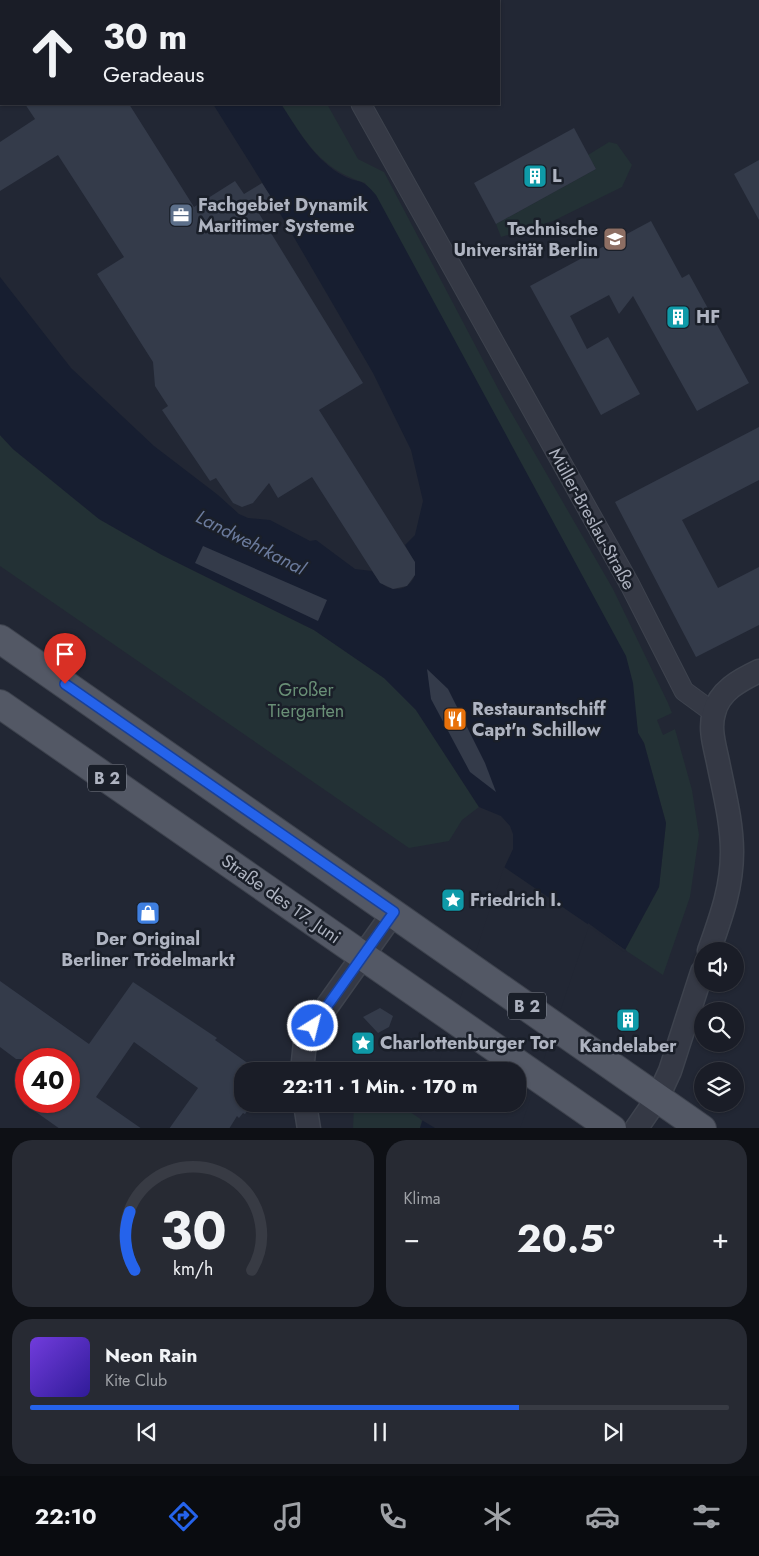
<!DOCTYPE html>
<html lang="de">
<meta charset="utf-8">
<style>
body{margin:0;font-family:Jost,sans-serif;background:#272a33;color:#f1f3f6;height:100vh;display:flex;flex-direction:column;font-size:19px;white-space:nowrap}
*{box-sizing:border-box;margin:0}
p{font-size:16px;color:#9fa2a7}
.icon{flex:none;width:28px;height:28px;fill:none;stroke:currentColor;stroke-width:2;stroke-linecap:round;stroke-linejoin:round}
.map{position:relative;height:1128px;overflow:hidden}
.drawer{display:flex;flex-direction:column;gap:12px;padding:12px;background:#0e1015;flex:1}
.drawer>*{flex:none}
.guide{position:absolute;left:0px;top:0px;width:500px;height:105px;box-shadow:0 1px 4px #0004,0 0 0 1px #383b44;background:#1a1d27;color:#f1f3f6;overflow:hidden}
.controls{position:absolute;left:694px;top:942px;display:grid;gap:10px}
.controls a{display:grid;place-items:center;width:50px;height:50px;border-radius:50%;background:#1a1d27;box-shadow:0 1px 4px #0004,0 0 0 1px #383b44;font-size:25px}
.speed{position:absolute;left:15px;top:1048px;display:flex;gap:10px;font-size:25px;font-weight:700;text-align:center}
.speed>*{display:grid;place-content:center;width:65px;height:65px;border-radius:50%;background:#1a1d27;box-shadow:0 1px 4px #0004,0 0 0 1px #383b44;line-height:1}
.speed .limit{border:8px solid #d22;background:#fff;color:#111}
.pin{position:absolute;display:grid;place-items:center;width:42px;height:42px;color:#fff;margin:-51px -21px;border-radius:50% 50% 50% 0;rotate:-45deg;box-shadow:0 0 5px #0007}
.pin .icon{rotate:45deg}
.me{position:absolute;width:55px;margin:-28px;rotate:36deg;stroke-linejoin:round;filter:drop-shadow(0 0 4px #0008)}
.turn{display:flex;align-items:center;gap:18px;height:105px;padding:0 20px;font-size:22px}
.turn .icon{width:65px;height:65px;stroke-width:2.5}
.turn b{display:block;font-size:35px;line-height:42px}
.big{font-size:38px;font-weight:700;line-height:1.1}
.drawer .widget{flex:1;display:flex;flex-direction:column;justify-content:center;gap:8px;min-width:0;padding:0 18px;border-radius:20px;background:#272a33}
.drawer .dial{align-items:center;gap:0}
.dial svg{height:130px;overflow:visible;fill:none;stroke:#383b44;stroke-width:7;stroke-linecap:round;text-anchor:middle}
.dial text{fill:#f1f3f6;stroke:none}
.song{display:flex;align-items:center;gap:15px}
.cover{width:60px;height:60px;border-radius:8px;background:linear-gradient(135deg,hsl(260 70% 55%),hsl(250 70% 35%))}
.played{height:5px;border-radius:2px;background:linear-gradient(90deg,#2563eb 70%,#383b44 70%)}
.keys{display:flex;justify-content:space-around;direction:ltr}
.heat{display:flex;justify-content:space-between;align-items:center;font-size:28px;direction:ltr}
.drawer .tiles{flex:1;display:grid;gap:12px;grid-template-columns:1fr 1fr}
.widget:last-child{grid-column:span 2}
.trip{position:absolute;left:234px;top:1062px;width:292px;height:50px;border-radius:20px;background:#1a1d27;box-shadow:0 1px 4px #0004,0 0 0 1px #383b44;font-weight:700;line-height:50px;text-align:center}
.tab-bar{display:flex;height:80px;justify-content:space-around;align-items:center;background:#0a0c10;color:#9fa2a7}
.tab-bar .icon{width:35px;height:35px}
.tab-bar .active{color:#2563eb}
.tab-bar b{font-size:22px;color:#f1f3f6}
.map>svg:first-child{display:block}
.green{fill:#233135}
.water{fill:#171e30}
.pier{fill:#222734}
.building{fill:#343b4a}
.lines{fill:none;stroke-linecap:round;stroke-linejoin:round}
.minor-casing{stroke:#3e434e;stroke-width:21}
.tertiary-casing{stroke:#3e434e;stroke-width:25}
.primary-casing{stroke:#3e434e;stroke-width:30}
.minor{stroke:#353945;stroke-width:19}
.tertiary{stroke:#353945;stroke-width:22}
.primary{stroke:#535865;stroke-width:28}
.tram{stroke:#575d6b;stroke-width:1}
.rail{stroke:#575d6b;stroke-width:4;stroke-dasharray:5 5;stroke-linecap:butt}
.route-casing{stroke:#184099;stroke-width:12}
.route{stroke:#2563eb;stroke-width:9}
.labels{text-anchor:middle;stroke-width:5;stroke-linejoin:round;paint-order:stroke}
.shield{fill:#1a1f29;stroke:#828793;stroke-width:1}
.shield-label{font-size:16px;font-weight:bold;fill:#afb4c1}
.poi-label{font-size:18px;font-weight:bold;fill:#afb4c1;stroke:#1a1f29;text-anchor:start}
.street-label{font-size:18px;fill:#afb4c1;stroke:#1a1f29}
.park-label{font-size:18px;fill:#698f76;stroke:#1a1f29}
.water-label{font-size:19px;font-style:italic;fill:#6b7b9d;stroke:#1a1f29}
</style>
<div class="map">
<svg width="759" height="1129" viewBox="0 0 759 1129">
<rect width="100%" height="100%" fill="#222734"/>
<g class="green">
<path d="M 281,104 L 327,104 L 358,159 L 384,172 L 504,400 L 613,589 L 668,703 L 672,713 L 657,720 L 663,735 L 675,729 L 692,790 L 699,835 L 690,897 L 663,975 L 625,950 L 659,887 L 666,823 L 644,743 L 638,733 L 636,717 L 365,183 C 320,169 305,141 281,104 Z"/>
<path d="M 609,142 L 617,144 L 632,165 L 622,187 L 553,221 L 501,237 L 496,224 L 596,169 L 588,155 Z"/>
<path d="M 0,435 L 13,449 L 99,519 L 162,555 L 314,630 L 384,678 L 416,710 L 479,807 L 462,820 L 449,841 L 409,848 L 0,566 Z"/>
<path d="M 354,1104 L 398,1104 L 422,1120 L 420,1128 L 353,1129 Z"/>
</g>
<path class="water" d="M 213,104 L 281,104 C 298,130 315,161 344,176 C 361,185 360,176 376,195 L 626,656 L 633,683 L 638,733 L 644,743 L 666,823 L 659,887 L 625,950 L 588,923 L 518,1128 L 420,1128 L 428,1104 L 518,1104 L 518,1071 L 438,1071 L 505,866 L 513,849 L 513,834 L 510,826 L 501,816 L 479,807 L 416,710 L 384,678 L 314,630 L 162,555 L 99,519 L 13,449 L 0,435 L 0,277 L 71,368 L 154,446 L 218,495 L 239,514 L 248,518 L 270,520 L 310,541 L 316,540 L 355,569 L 372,571 C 380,583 387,592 403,588 C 423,578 414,560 405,545 L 415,535 L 423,501 L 411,450 L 373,373 L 260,179 Z"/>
<path class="pier" d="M 504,867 L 627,951 L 624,952 L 589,926 L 520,1129 L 435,1128 L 420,1119 L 425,1104 L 518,1104 L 518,1071 L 436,1071 Z"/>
<g class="building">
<path d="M 25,104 L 129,104 L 194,207 L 235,181 L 244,194 L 262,183 L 271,197 L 255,207 L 363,383 L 319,410 L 415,562 L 415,575 L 407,586 L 393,589 L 380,583 L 312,477 L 278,498 L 269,483 L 253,503 L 242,507 L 233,503 L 216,478 L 210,481 L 162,410 L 168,406 L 155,386 L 153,362 L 97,274 L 124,257 L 58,155 L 0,191 L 0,142 L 35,119 Z"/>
<path d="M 574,128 L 596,169 L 496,224 L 474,183 Z"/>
<path d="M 759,160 L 759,220 L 734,174 Z"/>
<path d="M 651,221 L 682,278 L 689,274 L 749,383 L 697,411 L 633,296 L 619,314 L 609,295 L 570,316 L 587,349 L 608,337 L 640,394 L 601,415 L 530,286 Z"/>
<path d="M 759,427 L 759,480 L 682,520 L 718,588 L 759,567 L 759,625 L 696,657 L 615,502 Z"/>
<path d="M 203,546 L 327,600 L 318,621 L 195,563 Z"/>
<path d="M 427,669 L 448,689 L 485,763 L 496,792 L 470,772 L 431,699 Z"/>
<path d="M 0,981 L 89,1044 L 133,982 L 217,1038 L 215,1040 L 259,1071 L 242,1071 L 242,1104 L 252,1104 L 245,1114 L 243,1113 L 239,1118 L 237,1116 L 229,1129 L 169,1129 L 198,1088 L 134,1042 L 96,1097 L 142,1129 L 60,1129 L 36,1112 L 44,1101 L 69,1101 L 69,1059 L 16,1059 L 0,1047 Z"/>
<path d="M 380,1008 L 393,1016 L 389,1027 L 378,1033 L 363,1017 Z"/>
</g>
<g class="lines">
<g class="minor-casing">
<g id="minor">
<path d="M 307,0 L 308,1"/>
<path d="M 361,104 L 630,585 L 684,691 L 714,713"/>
</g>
</g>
<g class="tertiary-casing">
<g id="tertiary">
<path d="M 709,951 C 721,917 732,888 732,852 C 732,822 724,792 718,762 C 715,747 709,729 714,713 C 719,691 740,680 759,671"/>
<path d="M 302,1071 L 305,1042 L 313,1026 L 394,912"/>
<path d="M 305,1104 L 309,1129"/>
<path d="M 636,1129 L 658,1097 L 670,1071 L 702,972"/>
</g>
</g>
<g class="primary-casing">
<g id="primary">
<path d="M 0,639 L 702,1129"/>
<path d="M 0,704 L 612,1129"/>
</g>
</g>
<use href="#minor" class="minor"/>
<use href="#tertiary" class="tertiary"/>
<use href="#primary" class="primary"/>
<g class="tram">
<path d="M 80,1 L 82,0"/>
<path d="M 103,1 L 105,0"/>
<path d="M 0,50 L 1,50"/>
<path d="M 0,64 L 1,64"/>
</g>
<g class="rail">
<path d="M 29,1 L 31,0"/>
<path d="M 54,1 L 56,0"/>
<path d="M 0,19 L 1,18"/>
<path d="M 0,35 L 1,34"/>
</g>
</g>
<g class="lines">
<g class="route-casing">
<path id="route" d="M 65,684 L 394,912 L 313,1026"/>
</g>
<use href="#route" class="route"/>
</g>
<defs>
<g id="building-square" transform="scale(1.25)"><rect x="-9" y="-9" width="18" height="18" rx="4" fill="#0f9aa8" stroke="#1a1f29"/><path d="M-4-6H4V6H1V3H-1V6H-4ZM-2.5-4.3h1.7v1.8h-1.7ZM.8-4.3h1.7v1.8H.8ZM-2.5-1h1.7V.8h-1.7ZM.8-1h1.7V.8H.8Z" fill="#fff"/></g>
<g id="office-square" transform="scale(1.25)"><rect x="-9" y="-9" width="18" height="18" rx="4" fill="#5c6f8a" stroke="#1a1f29"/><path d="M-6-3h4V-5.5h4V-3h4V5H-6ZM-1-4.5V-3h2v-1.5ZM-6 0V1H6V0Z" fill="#fff"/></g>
<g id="university-square" transform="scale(1.25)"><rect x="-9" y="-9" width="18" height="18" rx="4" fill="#8d6e63" stroke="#1a1f29"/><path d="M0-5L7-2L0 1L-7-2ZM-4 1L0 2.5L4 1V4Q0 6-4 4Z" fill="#fff"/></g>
<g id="restaurant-square" transform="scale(1.25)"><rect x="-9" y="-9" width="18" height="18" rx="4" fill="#e8710a" stroke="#1a1f29"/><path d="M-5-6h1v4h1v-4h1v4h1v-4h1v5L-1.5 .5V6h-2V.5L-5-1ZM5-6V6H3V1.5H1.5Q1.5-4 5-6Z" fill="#fff"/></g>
<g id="sight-square" transform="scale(1.25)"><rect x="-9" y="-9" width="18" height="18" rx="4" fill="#0f9aa8" stroke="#1a1f29"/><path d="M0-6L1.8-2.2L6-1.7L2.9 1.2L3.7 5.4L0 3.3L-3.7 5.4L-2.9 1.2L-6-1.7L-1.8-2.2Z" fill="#fff"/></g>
<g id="shop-square" transform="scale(1.25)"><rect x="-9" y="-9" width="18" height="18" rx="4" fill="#3f7fe0" stroke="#1a1f29"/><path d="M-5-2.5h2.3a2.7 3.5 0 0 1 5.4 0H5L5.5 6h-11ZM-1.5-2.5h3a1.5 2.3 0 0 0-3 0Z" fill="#fff"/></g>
</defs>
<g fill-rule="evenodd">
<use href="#building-square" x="535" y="176"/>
<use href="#office-square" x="181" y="215"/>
<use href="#university-square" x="615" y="239"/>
<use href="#building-square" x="678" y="317"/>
<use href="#restaurant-square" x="455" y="719"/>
<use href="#sight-square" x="453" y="900"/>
<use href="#shop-square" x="148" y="913"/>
<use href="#building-square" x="628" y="1020"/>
<use href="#sight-square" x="363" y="1043"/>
</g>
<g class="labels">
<g class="shield">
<rect x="88" y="764.5" width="38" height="27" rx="4"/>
<rect x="508" y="992.5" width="38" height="27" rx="4"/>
</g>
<g class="shield-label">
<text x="107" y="784">B 2</text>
<text x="527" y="1012">B 2</text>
</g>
<g class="poi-label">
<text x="552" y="182">L</text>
<text x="198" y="211">Fachgebiet Dynamik<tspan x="198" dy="21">Maritimer Systeme</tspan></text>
<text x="598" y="235" text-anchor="end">Technische<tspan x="598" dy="21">Universität Berlin</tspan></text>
<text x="696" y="323">HF</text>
<text x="472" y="715">Restaurantschiff<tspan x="472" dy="21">Capt'n Schillow</tspan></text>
<text x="470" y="906">Friedrich I.</text>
<text x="148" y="945" text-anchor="middle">Der Original<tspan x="148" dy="21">Berliner Trödelmarkt</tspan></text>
<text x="380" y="1049">Charlottenburger Tor</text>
<text x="628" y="1052" text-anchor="middle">Kandelaber</text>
</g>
<g class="street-label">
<text transform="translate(592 519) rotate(61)" y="6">Müller-Breslau-Straße</text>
<text transform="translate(281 899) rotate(35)" y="6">Straße des 17. Juni</text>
</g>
<g class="park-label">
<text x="306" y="696">Großer<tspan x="306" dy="21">Tiergarten</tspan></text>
</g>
<g class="water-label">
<text transform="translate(251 542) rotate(27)" y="7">Landwehrkanal</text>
</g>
</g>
</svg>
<div class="controls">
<a><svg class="icon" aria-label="sound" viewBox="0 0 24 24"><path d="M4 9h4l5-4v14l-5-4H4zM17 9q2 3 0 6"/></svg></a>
<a><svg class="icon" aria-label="search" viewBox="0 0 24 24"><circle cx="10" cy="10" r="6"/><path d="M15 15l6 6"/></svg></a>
<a><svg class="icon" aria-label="layers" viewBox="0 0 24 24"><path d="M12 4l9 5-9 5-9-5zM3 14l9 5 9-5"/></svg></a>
</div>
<div class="speed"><div class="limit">40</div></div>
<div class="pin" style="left:65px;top:684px;background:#d93025"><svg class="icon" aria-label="arrive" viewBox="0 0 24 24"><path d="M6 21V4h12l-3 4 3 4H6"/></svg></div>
<svg class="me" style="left:313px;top:1026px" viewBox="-20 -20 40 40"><circle r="17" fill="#2563eb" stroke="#fff" stroke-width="3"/><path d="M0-11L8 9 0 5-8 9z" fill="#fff"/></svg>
<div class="trip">22:11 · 1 Min. · 170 m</div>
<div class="guide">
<div class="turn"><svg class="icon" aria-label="ahead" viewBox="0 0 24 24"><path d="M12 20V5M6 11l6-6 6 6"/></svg><div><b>30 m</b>Geradeaus</div></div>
</div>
</div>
<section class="drawer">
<div class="tiles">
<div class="widget dial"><svg viewBox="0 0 100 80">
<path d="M14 69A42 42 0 1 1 86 69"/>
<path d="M14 69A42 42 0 0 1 11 33" stroke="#2563eb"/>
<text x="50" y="56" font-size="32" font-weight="700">30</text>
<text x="50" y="72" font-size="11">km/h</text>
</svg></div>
<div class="widget"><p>Klima</p>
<div class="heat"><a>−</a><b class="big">20.5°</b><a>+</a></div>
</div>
<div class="widget">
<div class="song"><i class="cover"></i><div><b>Neon Rain</b><p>Kite Club</p></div></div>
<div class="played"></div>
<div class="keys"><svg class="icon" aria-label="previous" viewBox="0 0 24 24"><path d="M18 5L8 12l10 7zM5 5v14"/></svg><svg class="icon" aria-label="pause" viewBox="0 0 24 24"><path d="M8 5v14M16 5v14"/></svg><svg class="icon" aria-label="next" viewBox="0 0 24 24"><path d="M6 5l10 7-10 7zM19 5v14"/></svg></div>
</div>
</div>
</section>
<nav class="tab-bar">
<b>22:10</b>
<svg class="icon active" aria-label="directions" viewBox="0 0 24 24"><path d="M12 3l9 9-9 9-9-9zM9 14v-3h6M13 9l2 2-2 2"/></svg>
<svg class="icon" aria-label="music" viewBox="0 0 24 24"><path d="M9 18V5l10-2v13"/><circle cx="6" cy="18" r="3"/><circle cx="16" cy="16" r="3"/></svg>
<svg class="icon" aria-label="phone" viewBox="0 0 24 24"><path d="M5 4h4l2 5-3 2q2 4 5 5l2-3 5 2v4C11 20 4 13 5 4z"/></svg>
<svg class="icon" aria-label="climate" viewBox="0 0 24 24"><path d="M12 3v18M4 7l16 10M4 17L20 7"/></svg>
<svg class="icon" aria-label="car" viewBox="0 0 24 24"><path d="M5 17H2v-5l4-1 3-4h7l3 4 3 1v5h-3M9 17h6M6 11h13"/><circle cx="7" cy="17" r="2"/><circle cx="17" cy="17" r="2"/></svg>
<svg class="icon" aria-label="filters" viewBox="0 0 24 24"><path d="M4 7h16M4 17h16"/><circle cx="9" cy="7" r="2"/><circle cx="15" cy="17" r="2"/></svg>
</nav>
